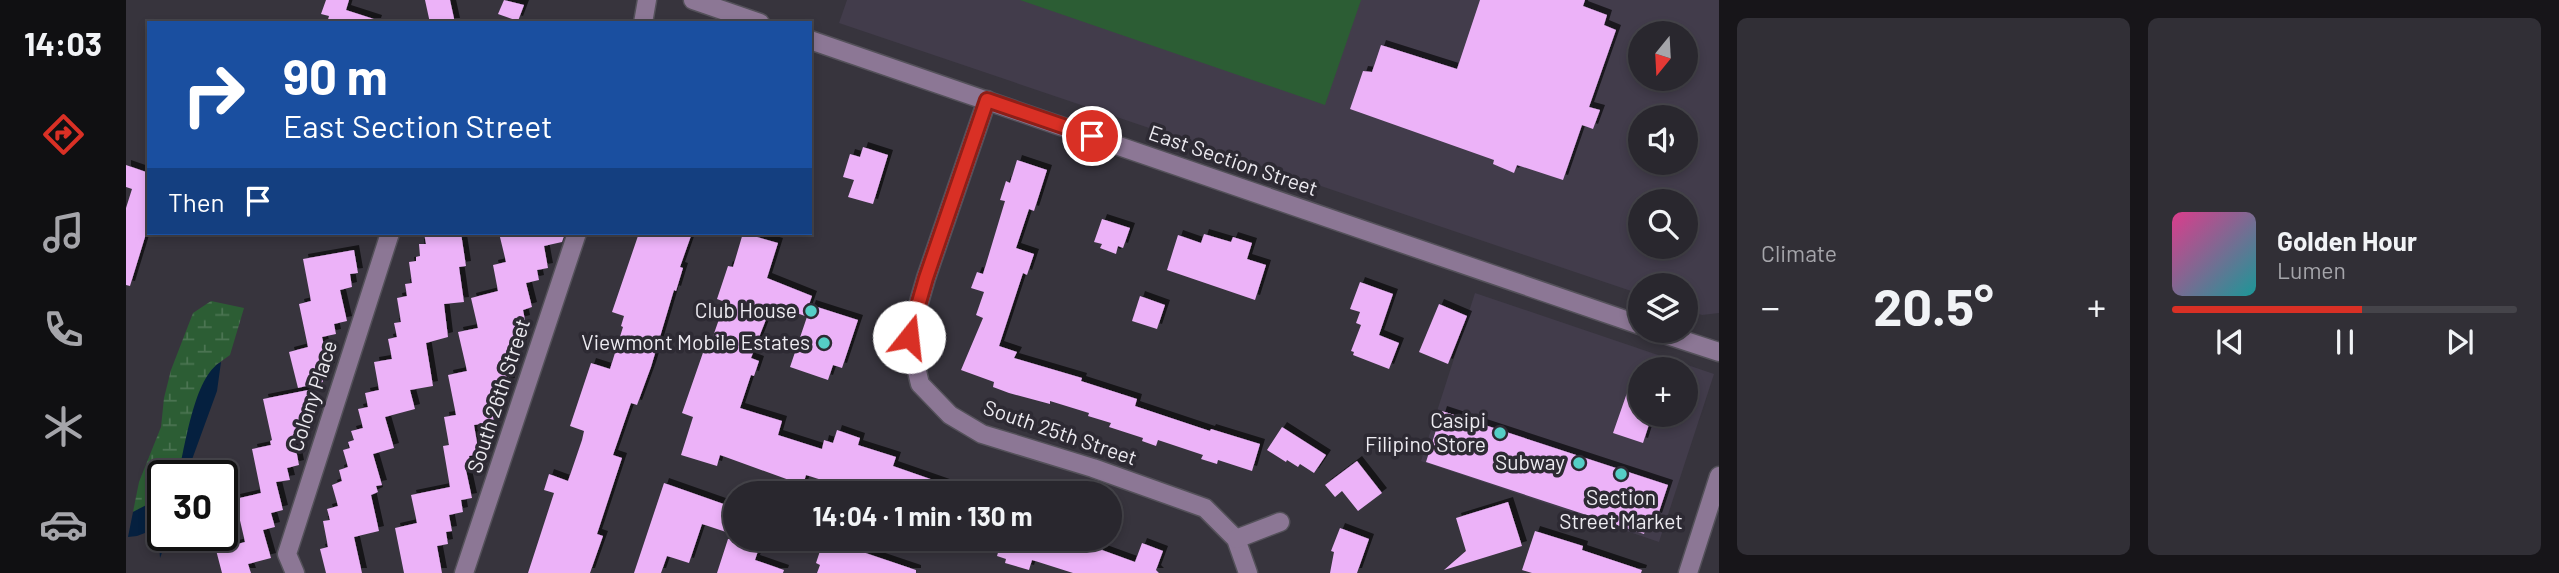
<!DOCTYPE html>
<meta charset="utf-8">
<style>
body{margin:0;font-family:Barlow,sans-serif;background:#312f36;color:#f1f3f6;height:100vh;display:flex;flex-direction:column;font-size:26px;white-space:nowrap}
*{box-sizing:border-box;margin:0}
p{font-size:23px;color:#a5a5aa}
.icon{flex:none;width:38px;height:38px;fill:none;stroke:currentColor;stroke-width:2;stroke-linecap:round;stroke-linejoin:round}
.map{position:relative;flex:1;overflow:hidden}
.panel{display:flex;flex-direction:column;gap:18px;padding:18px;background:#171519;width:840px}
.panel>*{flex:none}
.banner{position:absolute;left:21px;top:21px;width:665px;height:214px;border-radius:0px;box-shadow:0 4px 10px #0003,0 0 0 2px #45444a;background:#1a4fa0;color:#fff;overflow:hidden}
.needle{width:46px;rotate:198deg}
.buttons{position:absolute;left:1502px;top:21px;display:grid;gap:14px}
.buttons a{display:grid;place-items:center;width:70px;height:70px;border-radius:50%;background:#29272e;box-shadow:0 4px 10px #0003,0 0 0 2px #45444a;font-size:35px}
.speed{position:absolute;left:21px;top:460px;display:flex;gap:14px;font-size:35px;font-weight:700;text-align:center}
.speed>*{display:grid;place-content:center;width:91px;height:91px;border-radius:50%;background:#29272e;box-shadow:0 4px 10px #0003,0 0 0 2px #45444a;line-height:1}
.speed .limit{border:4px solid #111;border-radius:10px;background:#fff;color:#111}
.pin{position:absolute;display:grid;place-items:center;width:60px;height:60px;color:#fff;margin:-30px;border:4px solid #fff;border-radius:50%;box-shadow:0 2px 7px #0007}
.me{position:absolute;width:77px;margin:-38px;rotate:16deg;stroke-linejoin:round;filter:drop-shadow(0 0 5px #0008)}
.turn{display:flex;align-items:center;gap:24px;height:147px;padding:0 21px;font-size:32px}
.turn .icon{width:91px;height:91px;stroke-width:2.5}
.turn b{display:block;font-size:49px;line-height:60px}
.then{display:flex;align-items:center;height:66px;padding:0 21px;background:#0003;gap:14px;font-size:26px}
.big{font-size:52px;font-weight:700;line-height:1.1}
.panel .tile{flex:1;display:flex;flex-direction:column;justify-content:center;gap:10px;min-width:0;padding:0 24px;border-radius:10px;background:#312f36}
.song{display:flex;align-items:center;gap:21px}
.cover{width:84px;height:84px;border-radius:10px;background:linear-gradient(135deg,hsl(330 70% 55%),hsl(180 70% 35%))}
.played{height:7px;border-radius:4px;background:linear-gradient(90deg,#d93025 55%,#45444a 55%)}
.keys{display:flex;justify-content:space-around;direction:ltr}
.heat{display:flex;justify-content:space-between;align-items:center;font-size:38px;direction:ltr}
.panel .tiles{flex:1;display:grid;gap:18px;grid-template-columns:repeat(2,1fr)}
.trip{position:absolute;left:597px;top:481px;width:399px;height:70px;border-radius:35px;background:#29272e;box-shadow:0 4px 10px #0003,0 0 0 2px #45444a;font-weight:700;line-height:70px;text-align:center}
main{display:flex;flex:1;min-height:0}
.tab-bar{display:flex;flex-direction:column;width:126px;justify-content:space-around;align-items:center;background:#101012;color:#a5a5aa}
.tab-bar .icon{width:49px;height:49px}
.tab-bar .active{color:#d93025}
.tab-bar b{font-size:32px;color:#f1f3f6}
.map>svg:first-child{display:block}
.built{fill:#423c4b;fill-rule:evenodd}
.wetland{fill:url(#wetland-marsh)}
.pitch{fill:#2c5d34}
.water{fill:#05203f}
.building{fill:#ecb2f8;filter:url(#shadow)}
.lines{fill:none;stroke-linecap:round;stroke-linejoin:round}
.minor-casing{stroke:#54515a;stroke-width:21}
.minor{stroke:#8c7795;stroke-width:18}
.route-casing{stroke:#8d1f18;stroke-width:18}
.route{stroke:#d93025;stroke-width:12}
.poi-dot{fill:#55cec6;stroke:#2d2a33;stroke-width:2.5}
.labels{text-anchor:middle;stroke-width:7;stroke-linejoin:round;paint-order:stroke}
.street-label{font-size:21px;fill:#edebf1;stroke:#2d2a33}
.poi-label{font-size:21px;fill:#edebf1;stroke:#2d2a33;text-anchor:end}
</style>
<main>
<nav class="tab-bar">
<b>14:03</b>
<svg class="icon active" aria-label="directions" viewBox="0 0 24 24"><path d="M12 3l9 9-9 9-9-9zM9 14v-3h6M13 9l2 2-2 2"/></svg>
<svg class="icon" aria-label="music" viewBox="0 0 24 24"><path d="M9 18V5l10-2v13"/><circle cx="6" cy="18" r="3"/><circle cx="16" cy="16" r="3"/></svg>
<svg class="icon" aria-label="phone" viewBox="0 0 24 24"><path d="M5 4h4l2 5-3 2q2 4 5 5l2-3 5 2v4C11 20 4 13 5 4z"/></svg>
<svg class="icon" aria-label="climate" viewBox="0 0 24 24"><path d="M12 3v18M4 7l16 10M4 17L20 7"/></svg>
<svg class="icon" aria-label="car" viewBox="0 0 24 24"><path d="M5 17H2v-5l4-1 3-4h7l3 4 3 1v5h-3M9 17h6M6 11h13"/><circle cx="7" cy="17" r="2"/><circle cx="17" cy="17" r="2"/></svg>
</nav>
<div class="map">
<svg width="1593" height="573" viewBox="0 0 1593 573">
<defs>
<pattern id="wetland-marsh" width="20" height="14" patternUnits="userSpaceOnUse" patternTransform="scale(1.75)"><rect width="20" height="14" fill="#2c5d34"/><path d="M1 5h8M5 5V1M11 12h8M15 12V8" fill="none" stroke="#4b7452"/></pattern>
<filter id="shadow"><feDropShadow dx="5" dy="-5" stdDeviation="0" flood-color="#0009"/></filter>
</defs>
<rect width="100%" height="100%" fill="#37343d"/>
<g class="built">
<path d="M 721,0 L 1593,0 L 1593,313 L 1576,315 L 1559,309 L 1559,285 L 1514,285 L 1514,294 L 713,23 ZM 1514,33 L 1559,33 L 1559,79 L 1514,79 ZM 1514,117 L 1559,117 L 1559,163 L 1514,163 ZM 1514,201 L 1559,201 L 1559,247 L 1514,247 Z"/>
<path d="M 1349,293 L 1588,374 L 1533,542 L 1295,461 ZM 1514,369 L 1559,369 L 1559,415 L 1514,415 Z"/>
</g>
<path class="wetland" d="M 85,301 L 118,308 L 104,355 L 90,365 L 52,476 L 37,476 C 37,501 28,501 7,512 L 13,482 L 35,427 L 38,398 L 45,370 L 67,313 Z"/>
<path class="pitch" d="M 894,0 L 1235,0 L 1199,105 Z"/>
<g class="water">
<path d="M 95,362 L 91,391 L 60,476 L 52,476 C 59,448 68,376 95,362 Z"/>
<path d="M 37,492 L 37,536 L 42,536 L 34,558 L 32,528 L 11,536 L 2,537 L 7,512 L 30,500 Z"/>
</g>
<g class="building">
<path d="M 200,0 L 223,0 L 220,10 L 251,20 L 250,23 L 201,23 L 203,16 L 195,14 Z"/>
<path d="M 299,0 L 324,0 L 329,23 L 304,23 Z"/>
<path d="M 378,0 L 398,5 L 392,21 L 372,14 Z"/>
<path d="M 1354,0 L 1459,0 L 1457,6 L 1481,15 L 1478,25 L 1490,30 L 1463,107 L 1474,110 L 1467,129 L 1456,125 L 1437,180 L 1391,165 L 1388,173 L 1367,164 L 1368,160 L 1224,109 L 1237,71 L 1246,72 L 1255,45 L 1331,69 Z"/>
<path d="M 737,147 L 762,155 L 747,204 L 722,197 L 728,180 L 717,177 L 724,154 L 734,157 Z"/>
<path d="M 891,160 L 921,170 L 908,211 L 903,209 L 890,248 L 908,254 L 901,275 L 897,273 L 873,346 L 891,352 L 888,358 L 956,378 L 955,381 L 1011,399 L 1009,406 L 1084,431 L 1085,429 L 1134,444 L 1126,471 L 1092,460 L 1091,464 L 1075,459 L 1077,455 L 1032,440 L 1030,446 L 1016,441 L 1017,438 L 983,427 L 985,423 L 962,416 L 963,413 L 924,401 L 924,404 L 883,393 L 867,387 L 868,382 L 835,370 L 857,318 L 850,315 L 858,292 L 845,288 L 851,272 L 857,274 L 879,201 L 874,200 L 880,181 L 884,183 Z"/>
<path d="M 0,165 L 23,173 L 23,224 L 4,286 L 0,285 L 0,208 L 6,189 L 0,187 Z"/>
<path d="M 976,219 L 1004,228 L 997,248 L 992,246 L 990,254 L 974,248 L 976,244 L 968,242 Z"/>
<path d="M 298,233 L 335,233 L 340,266 L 333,267 L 338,302 L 318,304 L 322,337 L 300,343 L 307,386 L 284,390 L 289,409 L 259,417 L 268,448 L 247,454 L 256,485 L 250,486 L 252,492 L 245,495 L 253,531 L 228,537 L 236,573 L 200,573 L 194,549 L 202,547 L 197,521 L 204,520 L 201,509 L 212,506 L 206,485 L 216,481 L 213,470 L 222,467 L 217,450 L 224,448 L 222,442 L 228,440 L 225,431 L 237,428 L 232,409 L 242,407 L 239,393 L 253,390 L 248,362 L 266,359 L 262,339 L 271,337 L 268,323 L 275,322 L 271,298 L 281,296 L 279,284 L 286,283 L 283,262 L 290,261 L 290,257 L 294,256 L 293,244 L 300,244 Z"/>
<path d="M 373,233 L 439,233 L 436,242 L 418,246 L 422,268 L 411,270 L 413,280 L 400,283 L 406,307 L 397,310 L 399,320 L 392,322 L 396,345 L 383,348 L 386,361 L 379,362 L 384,383 L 374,385 L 377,398 L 364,401 L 368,422 L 348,425 L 353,454 L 343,456 L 345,469 L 340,470 L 346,498 L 335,500 L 337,512 L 323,515 L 326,531 L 320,532 L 322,544 L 311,546 L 316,573 L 278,573 L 269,528 L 291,523 L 285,495 L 324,487 L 317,446 L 323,445 L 318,417 L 330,415 L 322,375 L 341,371 L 332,332 L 352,328 L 345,298 L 372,291 L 367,265 L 380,262 Z"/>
<path d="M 513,233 L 566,233 L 554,267 L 557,268 L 550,291 L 548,290 L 525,367 L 511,405 L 505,403 L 487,455 L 496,458 L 471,534 L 477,536 L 464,573 L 402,573 L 428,493 L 418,490 L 423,474 L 442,481 L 456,440 L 458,431 L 444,426 L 465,363 L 484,369 L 497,327 L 495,326 L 498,316 L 486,312 Z"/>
<path d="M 617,233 L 652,243 L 641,278 L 686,296 L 679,316 L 646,304 L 625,358 L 633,361 L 628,376 L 625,375 L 614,408 L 656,421 L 652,435 L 696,449 L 698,440 L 707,443 L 711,430 L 734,438 L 732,445 L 770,457 L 767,466 L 836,490 L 836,494 L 723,494 L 724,489 L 680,475 L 677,485 L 594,455 L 591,466 L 555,455 L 567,417 L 556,413 L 580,344 L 584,345 L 599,302 L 591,299 L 602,266 L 607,267 Z"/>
<path d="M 1078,234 L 1105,242 L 1107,237 L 1126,243 L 1121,259 L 1140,265 L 1129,300 L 1041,270 L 1052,235 L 1075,243 Z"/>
<path d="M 228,250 L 232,273 L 224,274 L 226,287 L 214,290 L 221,321 L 208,324 L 210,334 L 196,337 L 204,368 L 194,370 L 197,382 L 172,388 L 163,352 L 182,347 L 173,304 L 185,301 L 177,259 Z"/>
<path d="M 1234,282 L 1267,294 L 1253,335 L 1273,343 L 1263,369 L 1227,355 L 1228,352 L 1225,351 L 1235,325 L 1230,323 L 1234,312 L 1224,309 Z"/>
<path d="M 1014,296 L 1039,305 L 1031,329 L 1006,321 Z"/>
<path d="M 1313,304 L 1341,316 L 1322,364 L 1293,352 Z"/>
<path d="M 685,305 L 732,320 L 716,368 L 707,365 L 702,380 L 664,367 Z"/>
<path d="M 182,390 L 187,417 L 178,419 L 180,432 L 167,434 L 173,465 L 161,468 L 164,480 L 150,482 L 157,510 L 145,513 L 149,527 L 137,530 L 145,558 L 122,564 L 125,573 L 96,573 L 90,550 L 119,542 L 109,499 L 135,493 L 126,449 L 145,445 L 144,441 L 146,440 L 137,399 Z"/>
<path d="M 1502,390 L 1514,394 L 1514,415 L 1526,415 L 1517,443 L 1487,433 Z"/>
<path d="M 1316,411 L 1542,485 L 1531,518 L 1524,515 L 1518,534 L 1300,462 Z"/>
<path d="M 1156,427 L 1200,455 L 1188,473 L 1174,464 L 1172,467 L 1161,460 L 1160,462 L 1141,450 Z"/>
<path d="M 1231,461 L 1256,493 L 1232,511 L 1216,491 L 1209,497 L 1199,485 Z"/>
<path d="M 538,483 L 609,508 L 609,535 L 576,524 L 563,563 L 541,556 L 535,573 L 508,573 Z"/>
<path d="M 1382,502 L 1396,546 L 1318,570 L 1340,551 L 1330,518 Z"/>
<path d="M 1214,528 L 1243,539 L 1231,573 L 1204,573 L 1208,552 L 1205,551 Z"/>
<path d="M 1409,531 L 1457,546 L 1456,550 L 1516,570 L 1515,573 L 1406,573 L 1396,570 Z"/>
<path d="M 602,539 L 636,539 L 629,560 L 658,570 L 657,573 L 591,573 Z"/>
<path d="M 698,539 L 790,570 L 790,573 L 691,573 L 694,565 L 690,563 Z"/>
<path d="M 876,539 L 980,539 L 976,550 L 1009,562 L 1016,543 L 1037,551 L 1030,570 L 1033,573 L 947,573 L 906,560 L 903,570 L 879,563 L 880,559 L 871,556 Z"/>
</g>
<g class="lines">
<g class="minor-casing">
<g id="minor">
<path d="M 567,0 L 634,23"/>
<path d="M 517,23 L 521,0"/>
<path d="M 684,40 L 1514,325"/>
<path d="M 861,100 L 800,278 L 783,337 L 794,384 L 824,415 L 856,434 L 967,468 L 1079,508 L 1110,539 L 1122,573"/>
<path d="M 1529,331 L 1593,352"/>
<path d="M 1110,539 L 1154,522"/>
<path d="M 169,573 L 161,554 L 264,233"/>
<path d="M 338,573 L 451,233"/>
<path d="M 1562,573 L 1593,476"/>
</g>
</g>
<use href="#minor" class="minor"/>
</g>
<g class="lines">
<g class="route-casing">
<path id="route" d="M 783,337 L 800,278 L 861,100 L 966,136"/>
</g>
<use href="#route" class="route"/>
</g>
<g class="poi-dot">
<circle cx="685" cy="311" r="7"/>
<circle cx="698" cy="343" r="7"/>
<circle cx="1374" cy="433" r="7"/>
<circle cx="1453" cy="463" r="7"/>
<circle cx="1495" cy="474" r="7"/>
</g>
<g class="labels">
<g class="street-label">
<text transform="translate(1107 161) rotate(19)" y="7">East Section Street</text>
<text transform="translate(187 396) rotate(-72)" y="7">Colony Place</text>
<text transform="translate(373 396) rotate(-72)" y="7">South 26th Street</text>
<text transform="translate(934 433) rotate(19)" y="7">South 25th Street</text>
</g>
<g class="poi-label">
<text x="671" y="318">Club House</text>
<text x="684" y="350">Viewmont Mobile Estates</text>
<text x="1360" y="428">Casipi<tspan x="1360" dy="24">Filipino Store</tspan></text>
<text x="1439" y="470">Subway</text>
<text x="1495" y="505" text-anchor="middle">Section<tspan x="1495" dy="24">Street Market</tspan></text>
</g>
</g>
</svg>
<div class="buttons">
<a><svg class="needle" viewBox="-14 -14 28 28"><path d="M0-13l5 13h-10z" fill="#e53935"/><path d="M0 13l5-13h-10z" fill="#a5a5aa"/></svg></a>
<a><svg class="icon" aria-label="sound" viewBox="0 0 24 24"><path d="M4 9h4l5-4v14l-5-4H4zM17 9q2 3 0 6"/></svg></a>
<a><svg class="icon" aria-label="search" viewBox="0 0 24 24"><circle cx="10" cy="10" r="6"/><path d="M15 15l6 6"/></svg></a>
<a><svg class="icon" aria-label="layers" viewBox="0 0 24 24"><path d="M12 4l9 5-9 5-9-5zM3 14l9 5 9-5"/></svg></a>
<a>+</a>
</div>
<div class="speed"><div class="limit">30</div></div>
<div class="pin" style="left:966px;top:136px;background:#d93025"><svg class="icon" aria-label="arrive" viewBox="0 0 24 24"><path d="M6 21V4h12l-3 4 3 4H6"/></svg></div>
<svg class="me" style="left:783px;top:337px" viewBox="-20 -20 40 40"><circle r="19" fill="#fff"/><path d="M0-13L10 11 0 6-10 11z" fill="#d93025"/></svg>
<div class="trip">14:04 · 1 min · 130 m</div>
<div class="banner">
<div class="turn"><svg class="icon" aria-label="right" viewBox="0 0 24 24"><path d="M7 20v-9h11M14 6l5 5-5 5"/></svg><div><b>90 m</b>East Section Street</div></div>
<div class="then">Then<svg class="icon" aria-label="arrive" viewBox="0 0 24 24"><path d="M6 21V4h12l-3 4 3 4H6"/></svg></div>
</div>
</div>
<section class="panel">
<div class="tiles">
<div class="tile"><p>Climate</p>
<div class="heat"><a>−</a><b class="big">20.5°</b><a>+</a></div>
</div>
<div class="tile">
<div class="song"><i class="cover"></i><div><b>Golden Hour</b><p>Lumen</p></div></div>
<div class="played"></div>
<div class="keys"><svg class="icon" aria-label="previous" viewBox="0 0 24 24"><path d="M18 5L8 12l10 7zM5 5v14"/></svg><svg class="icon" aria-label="pause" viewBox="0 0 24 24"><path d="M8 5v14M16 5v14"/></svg><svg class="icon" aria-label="next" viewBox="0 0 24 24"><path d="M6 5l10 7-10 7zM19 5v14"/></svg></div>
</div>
</div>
</section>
</main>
